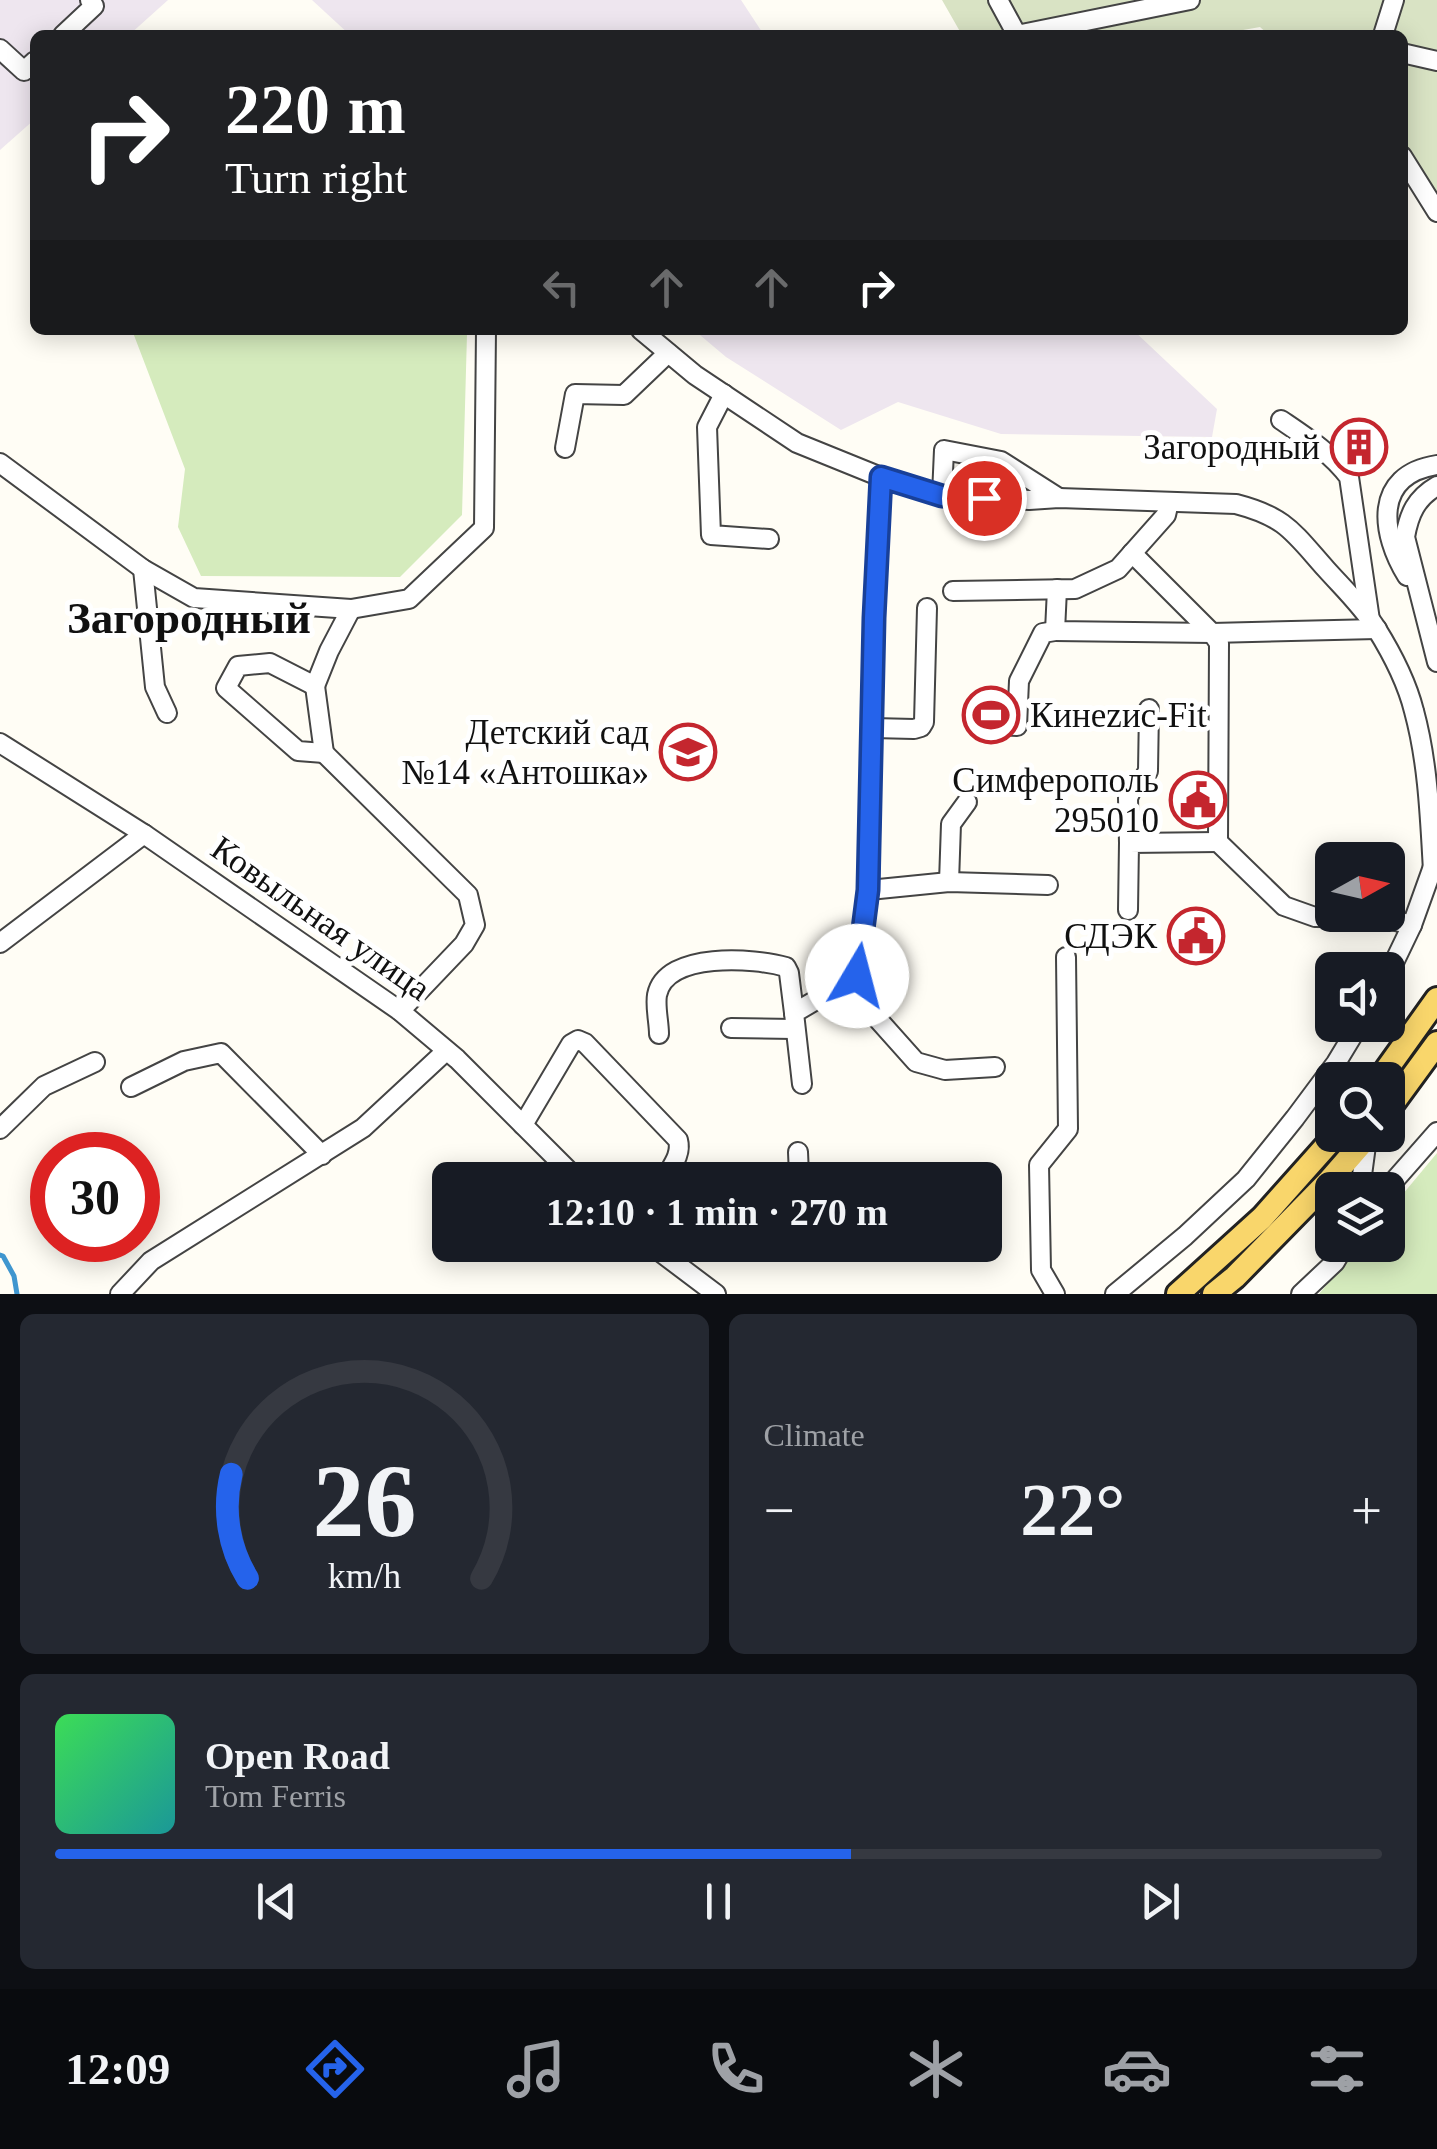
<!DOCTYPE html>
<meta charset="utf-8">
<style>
body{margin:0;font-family:Georgia,serif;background:#242831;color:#f1f3f6;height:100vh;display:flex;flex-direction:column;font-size:38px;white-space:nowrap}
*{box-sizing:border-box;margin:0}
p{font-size:32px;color:#9ea1a6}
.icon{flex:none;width:55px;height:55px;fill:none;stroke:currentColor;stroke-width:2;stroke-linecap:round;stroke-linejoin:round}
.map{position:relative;height:1294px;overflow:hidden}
.drawer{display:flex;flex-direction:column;gap:20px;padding:20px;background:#0d0f14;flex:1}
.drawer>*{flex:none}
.hud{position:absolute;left:30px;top:30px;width:1378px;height:305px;border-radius:15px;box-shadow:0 5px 25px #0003;background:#202124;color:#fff;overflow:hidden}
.needle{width:65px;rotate:82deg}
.controls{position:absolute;left:1315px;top:842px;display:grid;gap:20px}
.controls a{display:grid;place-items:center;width:90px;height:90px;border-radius:15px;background:#171b24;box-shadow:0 5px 25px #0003;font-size:50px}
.speed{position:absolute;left:30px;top:1132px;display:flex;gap:20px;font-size:50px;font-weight:700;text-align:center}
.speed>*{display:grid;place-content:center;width:130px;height:130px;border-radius:50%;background:#171b24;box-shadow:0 5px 25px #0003;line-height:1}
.speed .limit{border:15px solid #d22;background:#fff;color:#111}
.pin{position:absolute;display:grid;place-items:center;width:85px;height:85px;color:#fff;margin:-42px;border:5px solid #fff;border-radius:50%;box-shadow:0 2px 10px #0007}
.me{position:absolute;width:110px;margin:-55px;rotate:8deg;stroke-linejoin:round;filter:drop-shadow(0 0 8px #0008)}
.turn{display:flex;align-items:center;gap:35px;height:210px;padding:0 30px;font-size:45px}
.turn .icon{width:130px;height:130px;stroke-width:2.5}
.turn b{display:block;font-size:70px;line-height:85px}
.lanes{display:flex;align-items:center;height:95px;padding:0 30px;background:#0003;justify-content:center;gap:50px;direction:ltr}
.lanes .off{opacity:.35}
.big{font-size:75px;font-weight:800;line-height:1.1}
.drawer .widget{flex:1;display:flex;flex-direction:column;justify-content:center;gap:15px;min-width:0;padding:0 35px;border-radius:15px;background:#242831}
.drawer .dial{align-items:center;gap:0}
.dial svg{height:260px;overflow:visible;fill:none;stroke:#363941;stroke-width:7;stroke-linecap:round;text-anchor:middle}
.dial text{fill:#f1f3f6;stroke:none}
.song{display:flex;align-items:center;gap:30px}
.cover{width:120px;height:120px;border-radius:15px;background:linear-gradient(135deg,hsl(130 70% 55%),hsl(180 70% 35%))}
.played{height:10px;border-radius:5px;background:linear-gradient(90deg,#2563eb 60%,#363941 60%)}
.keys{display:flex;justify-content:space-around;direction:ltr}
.heat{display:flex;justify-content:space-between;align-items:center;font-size:55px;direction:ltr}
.drawer .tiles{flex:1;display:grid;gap:20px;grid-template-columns:1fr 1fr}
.widget:last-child{grid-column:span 2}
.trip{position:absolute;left:432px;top:1162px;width:570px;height:100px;border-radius:15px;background:#171b24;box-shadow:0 5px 25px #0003;font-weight:800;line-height:100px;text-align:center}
.menu{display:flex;height:160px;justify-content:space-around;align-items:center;background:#090b0e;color:#9ea1a6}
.menu .icon{width:70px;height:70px}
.menu .selected{color:#2563eb}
.menu b{font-size:45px;color:#f1f3f6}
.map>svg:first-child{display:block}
.industrial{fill:#eee6ef}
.green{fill:#d5ebbd}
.cemetery{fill:#d9e3c4}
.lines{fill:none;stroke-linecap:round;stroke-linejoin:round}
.stream{stroke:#3f96cf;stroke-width:5}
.minor-casing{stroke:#444;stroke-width:22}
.major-casing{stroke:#222;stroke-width:28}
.minor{stroke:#fff;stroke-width:18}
.major{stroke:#f9d66b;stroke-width:22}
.route-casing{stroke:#184099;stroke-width:25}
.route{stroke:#2563eb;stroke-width:18}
.labels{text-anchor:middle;stroke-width:10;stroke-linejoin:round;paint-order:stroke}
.poi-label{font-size:35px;fill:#111;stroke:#fff;text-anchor:end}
.street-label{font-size:35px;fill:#111;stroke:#fff}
.district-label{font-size:45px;font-weight:bold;fill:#111;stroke:#fff}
</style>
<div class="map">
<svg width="1437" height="1294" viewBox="0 0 1437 1294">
<rect width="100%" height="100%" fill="#fffdf5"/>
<g class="industrial">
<path d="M 0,0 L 168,0 L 129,35 L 35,35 L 35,119 L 0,150 Z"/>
<path d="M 312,0 L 741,0 L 764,35 L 350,35 Z"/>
<path d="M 694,330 L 1133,330 L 1217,409 L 1212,437 L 1001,434 L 898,402 L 841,430 L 726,357 Z"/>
</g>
<g class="green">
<path d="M 132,330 L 469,330 L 467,334 L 462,515 L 400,577 L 201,576 L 178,527 L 185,469 Z"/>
<path d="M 1437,1153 L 1437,1294 L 1319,1294 L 1360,1245 L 1388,1245 L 1388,1212 Z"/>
</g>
<path class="cemetery" d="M 942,0 L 1437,0 L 1437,197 L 1403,164 L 1402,35 L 1269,35 L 1260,27 L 1215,35 L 962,35 Z"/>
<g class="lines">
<path class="stream" d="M 0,1255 L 3,1256 L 14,1276 L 17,1294"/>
<g class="minor-casing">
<g id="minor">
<path d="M 998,0 L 1017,35 L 1190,0"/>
<path d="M 63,35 L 94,6 L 90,0"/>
<path d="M 1383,35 L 1394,0"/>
<path d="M 0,49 L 24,71 L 35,61"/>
<path d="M 1402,53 L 1437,61"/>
<path d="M 1402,156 L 1437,212"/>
<path d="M 641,330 L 695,375 L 797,443 L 881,477 L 942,495 L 1029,500 L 1059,498 L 1236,504 C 1286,517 1293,532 1326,569 C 1343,588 1362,606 1376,628 C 1391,652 1407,683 1414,711 C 1428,762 1430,818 1433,871"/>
<path d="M 724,394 L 707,427 L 711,535 L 769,539"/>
<path d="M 1281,420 C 1306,437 1331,453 1349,477 L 1370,620"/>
<path d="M 565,448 L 575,394 L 624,395 L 668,353"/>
<path d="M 0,463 L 143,569 L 194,598 L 351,609 L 409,599 L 484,528 L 486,330"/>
<path d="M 881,477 L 874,618 L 869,890 L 857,976 L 866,1006 L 916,1062 L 945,1070 L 995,1067"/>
<path d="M 1437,486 C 1416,498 1409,514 1405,537 L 1437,662"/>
<path d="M 942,495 L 944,450 L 1001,461 L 1059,498"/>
<path d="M 1132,553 L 1212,633 L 1219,643 L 1218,842 L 1284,906 L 1315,917 L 1384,918 L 1412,925"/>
<path d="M 143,569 L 155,687 L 167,713"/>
<path d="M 1407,576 C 1381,534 1372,475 1437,465"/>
<path d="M 1057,589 L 1055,631 L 1212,633 L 1377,629"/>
<path d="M 953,591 L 1075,589 L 1118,569 L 1166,515 L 1169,502"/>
<path d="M 315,686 L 324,753"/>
<path d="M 980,724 L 1017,726 L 1019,681 L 1043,633 L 1055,631"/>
<path d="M 873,728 L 914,729 L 921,727 L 924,722 L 927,608"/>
<path d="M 0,743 L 144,834 L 400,1011 L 457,1059 L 578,1180"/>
<path d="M 324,753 L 468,895 L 475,925 L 464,944 L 400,1011"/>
<path d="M 324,753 L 298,751 L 226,688 L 238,666 L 270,663 L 315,686 L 329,651 L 351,609"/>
<path d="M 1129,843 L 1128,798 L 1132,789 L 1142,781 L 1148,771 L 1149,709"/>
<path d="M 949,882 L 951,824 L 967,802"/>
<path d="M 869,890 L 949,882 L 1048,885"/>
<path d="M 1128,910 L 1129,843 L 1218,842"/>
<path d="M 0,943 L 144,834"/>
<path d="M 1388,975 L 1412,925 L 1435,861"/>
<path d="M 731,1028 L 794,1029"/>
<path d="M 659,1034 C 659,1022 655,1007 657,995 C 666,951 755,958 786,967 L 789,973 L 794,1013"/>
<path d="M 802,1084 L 794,1013 L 857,976"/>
<path d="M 131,1087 L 184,1061 L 221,1053 L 322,1155"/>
<path d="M 523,1125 L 571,1044 L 578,1040 L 585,1043 L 678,1140 C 682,1155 671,1167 664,1180"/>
<path d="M 0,1129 L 44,1086 L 95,1062"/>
<path d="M 797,1180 L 799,1175 L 798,1152"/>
<path d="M 1360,1190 L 1367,1138"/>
<path d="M 1386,1190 L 1437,1132"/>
<path d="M 651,1245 L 716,1294"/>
<path d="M 120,1294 L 151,1261 L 363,1128 L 446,1051"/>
<path d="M 1055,1294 L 1041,1270 L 1039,1165 L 1068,1129 L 1066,957"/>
<path d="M 1115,1294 L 1185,1236 L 1246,1179 L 1295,1118 L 1336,1063 L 1359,1025"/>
<path d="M 1301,1294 L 1335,1262 L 1345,1245"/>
</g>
</g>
<g class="major-casing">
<g id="major">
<path d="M 1379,1080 L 1437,999"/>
<path d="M 1388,1110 L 1437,1043"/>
<path d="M 1178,1294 L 1262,1218 L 1336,1135"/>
<path d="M 1214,1294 L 1235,1277 L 1328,1182 L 1369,1135"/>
</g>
</g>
<use href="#minor" class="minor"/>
<use href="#major" class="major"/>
</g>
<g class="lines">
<g class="route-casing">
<path id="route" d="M 857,976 L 868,890 L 874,618 L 881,477 L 942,496 L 984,498"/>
</g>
<use href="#route" class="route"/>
</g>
<defs>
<g id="building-ring" transform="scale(2.875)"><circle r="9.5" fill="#fff" stroke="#c4262e" stroke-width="1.5"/><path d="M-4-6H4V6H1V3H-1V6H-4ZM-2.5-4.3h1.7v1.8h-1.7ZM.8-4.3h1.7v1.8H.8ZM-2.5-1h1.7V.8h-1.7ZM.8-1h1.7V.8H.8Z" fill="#c4262e"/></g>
<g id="stadium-ring" transform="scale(2.875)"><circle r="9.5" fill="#fff" stroke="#c4262e" stroke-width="1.5"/><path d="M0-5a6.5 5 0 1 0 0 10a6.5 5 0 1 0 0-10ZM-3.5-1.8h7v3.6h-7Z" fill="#c4262e"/></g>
<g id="school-ring" transform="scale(2.875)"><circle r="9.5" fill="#fff" stroke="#c4262e" stroke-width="1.5"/><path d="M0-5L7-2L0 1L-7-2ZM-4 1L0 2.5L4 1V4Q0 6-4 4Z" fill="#c4262e"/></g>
<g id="civic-ring" transform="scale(2.875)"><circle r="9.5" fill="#fff" stroke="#c4262e" stroke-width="1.5"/><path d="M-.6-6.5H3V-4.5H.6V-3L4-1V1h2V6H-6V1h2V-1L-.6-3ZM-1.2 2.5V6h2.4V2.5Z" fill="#c4262e"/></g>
</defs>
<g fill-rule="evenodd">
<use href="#building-ring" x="1359" y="447"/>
<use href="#stadium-ring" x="991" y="715"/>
<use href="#school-ring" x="688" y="752"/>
<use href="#civic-ring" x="1198" y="800"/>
<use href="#civic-ring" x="1196" y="936"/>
</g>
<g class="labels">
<g class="poi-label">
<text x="1320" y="459">Загородный</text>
<text x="1030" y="727" text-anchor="start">Кинеzис-Fit</text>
<text x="649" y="744">Детский сад<tspan x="649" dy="40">№14 «Антошка»</tspan></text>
<text x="1159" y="792">Симферополь<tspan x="1159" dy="40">295010</tspan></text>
<text x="1157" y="948">СДЭК</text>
</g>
<g class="street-label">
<text transform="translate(321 918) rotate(35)" y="12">Ковыльная улица</text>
</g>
<g class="district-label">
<text x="189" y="633">Загородный</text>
</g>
</g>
</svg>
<div class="controls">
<a><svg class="needle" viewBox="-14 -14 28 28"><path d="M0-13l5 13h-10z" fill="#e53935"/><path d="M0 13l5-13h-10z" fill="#9ea1a6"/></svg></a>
<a><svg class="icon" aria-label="sound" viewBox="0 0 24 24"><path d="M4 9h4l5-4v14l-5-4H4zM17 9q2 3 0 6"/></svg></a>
<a><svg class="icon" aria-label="search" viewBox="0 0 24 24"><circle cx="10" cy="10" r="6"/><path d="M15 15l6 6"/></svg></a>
<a><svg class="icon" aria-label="layers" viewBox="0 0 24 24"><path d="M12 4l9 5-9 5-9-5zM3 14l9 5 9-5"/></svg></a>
</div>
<div class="speed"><div class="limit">30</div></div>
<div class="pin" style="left:984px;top:498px;background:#d93025"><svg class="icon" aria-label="arrive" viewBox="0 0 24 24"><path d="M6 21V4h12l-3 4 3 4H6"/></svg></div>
<svg class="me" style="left:857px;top:976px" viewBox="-20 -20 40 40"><circle r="19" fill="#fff"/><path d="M0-13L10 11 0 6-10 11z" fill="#2563eb"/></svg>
<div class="trip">12:10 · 1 min · 270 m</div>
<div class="hud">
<div class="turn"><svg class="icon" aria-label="right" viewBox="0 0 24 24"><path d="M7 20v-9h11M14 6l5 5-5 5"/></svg><div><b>220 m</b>Turn right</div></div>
<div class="lanes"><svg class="icon off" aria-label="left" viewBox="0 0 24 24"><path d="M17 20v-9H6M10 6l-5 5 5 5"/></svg><svg class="icon off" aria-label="ahead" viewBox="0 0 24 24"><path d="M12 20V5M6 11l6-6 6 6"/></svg><svg class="icon off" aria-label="ahead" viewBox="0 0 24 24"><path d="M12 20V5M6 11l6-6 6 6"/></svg><svg class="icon" aria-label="right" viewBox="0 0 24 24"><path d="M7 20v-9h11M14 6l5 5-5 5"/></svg></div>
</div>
</div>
<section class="drawer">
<div class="tiles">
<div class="widget dial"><svg viewBox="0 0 100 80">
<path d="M14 69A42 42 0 1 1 86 69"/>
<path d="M14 69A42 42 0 0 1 9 37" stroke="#2563eb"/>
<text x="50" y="56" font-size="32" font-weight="700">26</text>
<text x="50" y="72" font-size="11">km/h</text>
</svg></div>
<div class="widget"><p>Climate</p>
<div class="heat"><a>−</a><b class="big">22°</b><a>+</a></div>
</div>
<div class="widget">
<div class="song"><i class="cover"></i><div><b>Open Road</b><p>Tom Ferris</p></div></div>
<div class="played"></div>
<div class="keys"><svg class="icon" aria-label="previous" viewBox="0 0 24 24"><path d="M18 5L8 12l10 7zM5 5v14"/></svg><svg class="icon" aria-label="pause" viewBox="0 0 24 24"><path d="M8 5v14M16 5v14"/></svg><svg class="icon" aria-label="next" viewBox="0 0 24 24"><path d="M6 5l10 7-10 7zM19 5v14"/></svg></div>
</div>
</div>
</section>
<nav class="menu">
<b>12:09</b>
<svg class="icon selected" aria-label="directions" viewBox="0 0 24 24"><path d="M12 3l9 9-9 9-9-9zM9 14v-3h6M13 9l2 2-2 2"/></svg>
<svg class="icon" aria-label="music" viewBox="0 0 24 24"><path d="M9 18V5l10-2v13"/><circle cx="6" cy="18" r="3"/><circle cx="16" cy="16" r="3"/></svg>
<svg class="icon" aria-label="phone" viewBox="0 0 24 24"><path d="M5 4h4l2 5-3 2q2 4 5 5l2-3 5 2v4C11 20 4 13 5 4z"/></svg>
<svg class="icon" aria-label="climate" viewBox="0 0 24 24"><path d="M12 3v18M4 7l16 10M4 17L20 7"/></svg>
<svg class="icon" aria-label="car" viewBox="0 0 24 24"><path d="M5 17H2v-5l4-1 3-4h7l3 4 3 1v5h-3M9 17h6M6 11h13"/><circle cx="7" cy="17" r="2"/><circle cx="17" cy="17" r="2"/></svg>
<svg class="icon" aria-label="filters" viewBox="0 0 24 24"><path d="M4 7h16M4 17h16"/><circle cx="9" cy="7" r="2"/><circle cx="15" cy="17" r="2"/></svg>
</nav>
